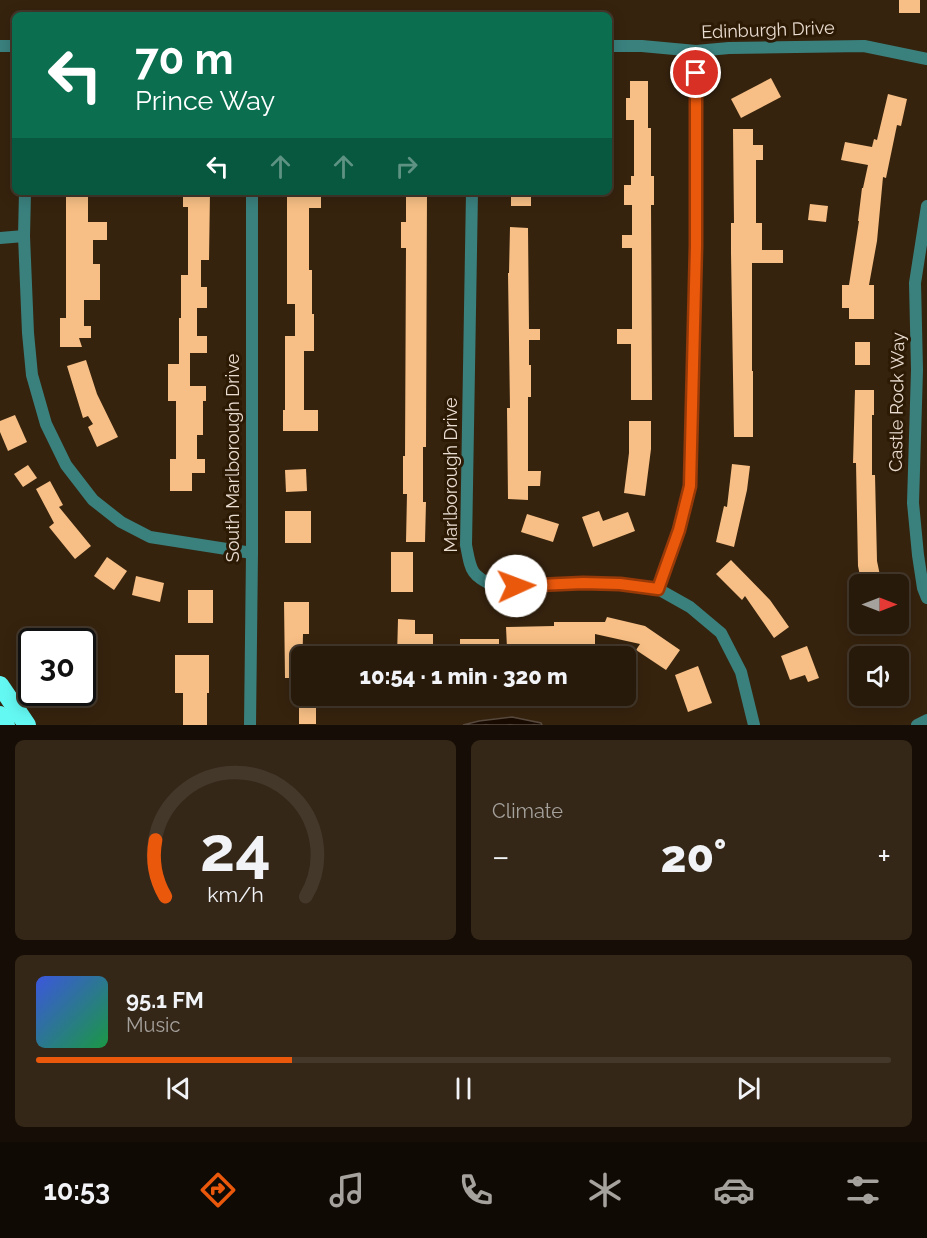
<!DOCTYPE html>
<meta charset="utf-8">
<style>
body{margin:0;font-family:Raleway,sans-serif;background:#342718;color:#f1f3f6;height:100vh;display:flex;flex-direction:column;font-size:22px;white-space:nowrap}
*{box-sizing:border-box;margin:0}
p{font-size:20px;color:#a5a19c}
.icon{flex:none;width:33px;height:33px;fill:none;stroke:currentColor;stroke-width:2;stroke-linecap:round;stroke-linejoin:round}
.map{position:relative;height:725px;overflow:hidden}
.side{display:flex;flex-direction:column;gap:15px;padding:15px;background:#160e06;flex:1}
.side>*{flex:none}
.banner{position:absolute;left:12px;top:12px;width:600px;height:183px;border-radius:9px;box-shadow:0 3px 15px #0003,0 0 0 2px #44382b;background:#0b6e4f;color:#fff;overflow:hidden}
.needle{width:39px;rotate:90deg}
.tools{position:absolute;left:849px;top:574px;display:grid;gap:12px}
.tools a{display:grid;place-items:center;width:60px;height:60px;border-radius:9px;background:#281a0a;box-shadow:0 3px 15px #0003,0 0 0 2px #44382b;font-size:30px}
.speed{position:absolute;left:18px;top:628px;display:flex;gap:12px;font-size:30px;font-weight:700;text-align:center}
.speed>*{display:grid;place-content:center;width:78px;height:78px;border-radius:50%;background:#281a0a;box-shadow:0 3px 15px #0003,0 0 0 2px #44382b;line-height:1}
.speed .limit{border:3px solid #111;border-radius:9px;background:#fff;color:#111}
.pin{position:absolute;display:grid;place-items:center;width:51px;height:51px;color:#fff;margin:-26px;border:3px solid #fff;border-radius:50%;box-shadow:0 2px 6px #0007}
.me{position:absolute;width:66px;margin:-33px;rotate:88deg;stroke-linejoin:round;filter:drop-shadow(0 0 4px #0008)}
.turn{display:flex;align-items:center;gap:21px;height:126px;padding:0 24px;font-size:27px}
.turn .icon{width:78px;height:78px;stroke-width:2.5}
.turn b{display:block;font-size:42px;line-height:51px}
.lanes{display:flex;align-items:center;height:57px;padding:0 24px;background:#0003;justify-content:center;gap:30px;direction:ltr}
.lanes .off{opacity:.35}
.big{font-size:45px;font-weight:800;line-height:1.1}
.side .card{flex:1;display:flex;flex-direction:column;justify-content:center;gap:9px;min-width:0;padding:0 21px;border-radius:9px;background:#342718}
.side .dial{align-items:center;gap:0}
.dial svg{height:156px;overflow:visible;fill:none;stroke:#44382b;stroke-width:7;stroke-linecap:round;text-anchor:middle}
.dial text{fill:#f1f3f6;stroke:none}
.song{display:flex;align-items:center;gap:18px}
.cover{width:72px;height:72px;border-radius:9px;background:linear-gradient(135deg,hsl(230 70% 55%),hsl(140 70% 35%))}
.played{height:6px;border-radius:3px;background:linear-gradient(90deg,#ea580c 30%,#44382b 30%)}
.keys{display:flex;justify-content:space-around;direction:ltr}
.heat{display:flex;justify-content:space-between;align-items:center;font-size:33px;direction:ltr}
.side .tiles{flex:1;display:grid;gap:15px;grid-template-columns:1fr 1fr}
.card:last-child{grid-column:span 2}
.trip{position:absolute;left:291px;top:646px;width:345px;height:60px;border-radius:9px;background:#281a0a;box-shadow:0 3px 15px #0003,0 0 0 2px #44382b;font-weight:800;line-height:60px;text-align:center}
.menu{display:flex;height:96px;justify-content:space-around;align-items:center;background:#100a04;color:#a5a19c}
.menu .icon{width:42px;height:42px}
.menu .selected{color:#ea580c}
.menu b{font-size:27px;color:#f1f3f6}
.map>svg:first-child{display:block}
.water{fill:url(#water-waves);stroke:#584a3e;stroke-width:1.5}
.building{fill:#f7bf85}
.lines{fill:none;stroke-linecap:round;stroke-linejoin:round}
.minor{stroke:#3a817e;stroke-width:12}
.motorway{stroke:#64f8f3;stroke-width:18}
.route-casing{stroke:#983908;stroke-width:15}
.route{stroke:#ea580c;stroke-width:10}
.labels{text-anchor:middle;stroke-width:6;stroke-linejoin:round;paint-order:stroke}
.street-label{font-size:18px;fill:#e9dcd0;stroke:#2c1a05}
</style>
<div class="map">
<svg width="927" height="725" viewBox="0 0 927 725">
<defs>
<pattern id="water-waves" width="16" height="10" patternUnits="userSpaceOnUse" patternTransform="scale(1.5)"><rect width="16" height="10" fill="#1a0b00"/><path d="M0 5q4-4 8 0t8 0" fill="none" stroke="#3b2e24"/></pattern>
</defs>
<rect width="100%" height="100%" fill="#36230e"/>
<path class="water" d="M 512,717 L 541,723 L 542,725 L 463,725 L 479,721 Z"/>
<g class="building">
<rect x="899" y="0" width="21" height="13"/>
<path d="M 771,78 L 781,97 L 741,118 L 731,99 Z"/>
<path d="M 630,81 L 648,81 L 648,128 L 651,128 L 651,176 L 654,176 L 654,205 L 651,205 L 652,400 L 631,400 L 631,344 L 617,344 L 617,329 L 632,329 L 632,248 L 622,248 L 622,235 L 632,235 L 632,205 L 624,205 L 624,185 L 631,185 L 631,176 L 634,176 L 634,120 L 626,120 L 626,98 L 630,98 Z"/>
<path d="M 888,94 L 907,99 L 901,126 L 897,125 L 886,178 L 883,177 L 877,241 L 869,285 L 874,285 L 874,319 L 849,319 L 849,308 L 842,308 L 842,285 L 849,285 L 859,221 L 858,221 L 862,188 L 863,188 L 868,165 L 841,160 L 845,142 L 872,147 L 874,139 L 877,140 Z"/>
<path d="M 733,129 L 753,129 L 753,145 L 763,145 L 763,160 L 756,160 L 756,223 L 762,223 L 762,250 L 783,250 L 783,263 L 752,263 L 752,371 L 753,371 L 753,437 L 734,437 L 731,253 L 731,223 L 734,223 Z"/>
<path d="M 66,192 L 88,192 L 88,222 L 107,222 L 107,240 L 93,240 L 93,264 L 100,264 L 100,300 L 84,300 L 84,326 L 91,326 L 91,338 L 79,338 L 82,347 L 60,347 L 60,318 L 66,318 Z"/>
<path d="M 183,192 L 210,192 L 209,260 L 201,260 L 201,287 L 207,287 L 207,308 L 197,308 L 197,336 L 207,336 L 207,353 L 190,353 L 190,386 L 206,386 L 206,401 L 203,401 L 203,435 L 197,435 L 197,459 L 205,459 L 205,473 L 192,473 L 192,491 L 170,491 L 170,459 L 176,459 L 176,401 L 168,401 L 168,364 L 179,364 L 179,318 L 181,318 L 181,275 L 188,275 L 188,207 L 183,207 Z"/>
<path d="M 287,192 L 321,192 L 321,208 L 309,208 L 309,270 L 312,270 L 312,314 L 314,314 L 314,351 L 304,351 L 304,410 L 318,410 L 318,431 L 283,431 L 283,410 L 285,410 L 285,336 L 295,336 L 295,304 L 287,304 Z"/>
<path d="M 406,192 L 427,192 L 426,447 L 423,447 L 423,502 L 426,502 L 425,542 L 406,542 L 407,494 L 403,494 L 403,456 L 405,456 L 406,248 L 401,248 L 401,222 L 406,222 Z"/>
<rect x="511" y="192" width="20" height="14"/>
<path d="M 810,204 L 828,206 L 826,222 L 808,220 Z"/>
<path d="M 510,227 L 528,228 L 529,329 L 540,329 L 540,340 L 529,340 L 529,365 L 531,365 L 531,397 L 528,397 L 528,471 L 541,471 L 540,486 L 528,486 L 528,500 L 508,499 L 507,408 L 510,408 L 508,273 L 509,273 Z"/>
<rect x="855" y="342" width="15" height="23"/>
<path d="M 86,360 L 97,394 L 118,437 L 97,447 L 88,427 L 93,424 L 88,416 L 83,418 L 67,366 Z"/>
<path d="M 855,390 L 874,390 L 874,415 L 872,415 L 872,475 L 875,475 L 877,561 L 882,585 L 862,585 L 858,566 L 856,463 L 853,463 Z"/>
<path d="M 15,415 L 27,442 L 8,451 L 0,432 L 0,421 Z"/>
<path d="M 629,421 L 651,421 L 651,449 L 645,496 L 624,493 L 629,453 Z"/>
<path d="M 732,464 L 750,466 L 747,490 L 734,547 L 716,542 L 724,506 L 727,507 Z"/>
<path d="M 28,465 L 37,478 L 23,487 L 14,474 Z"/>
<path d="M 306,469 L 307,491 L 286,492 L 285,470 Z"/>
<path d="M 50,481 L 63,505 L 59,507 L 91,546 L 75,559 L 49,527 L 54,523 L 36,489 Z"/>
<rect x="285" y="511" width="26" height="32"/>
<path d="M 599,511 L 603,521 L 628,512 L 635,531 L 593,547 L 582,517 Z"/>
<path d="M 527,514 L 559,524 L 553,542 L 521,532 Z"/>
<rect x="391" y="552" width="22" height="40"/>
<path d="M 107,557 L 127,571 L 114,590 L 94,576 Z"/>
<path d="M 731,560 L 770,600 L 789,627 L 774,638 L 745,596 L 742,600 L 716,574 Z"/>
<path d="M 136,576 L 164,583 L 160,602 L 132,595 Z"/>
<rect x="188" y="590" width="25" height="33"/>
<path d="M 284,602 L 309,602 L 309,634 L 303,634 L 302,678 L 285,678 Z"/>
<path d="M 607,617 L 645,626 L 680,650 L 666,670 L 636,650 L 640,644 L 595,634 L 595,647 L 507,648 L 506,627 L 554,626 L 554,622 L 605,622 Z"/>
<path d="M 398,619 L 415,620 L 415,634 L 433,634 L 433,657 L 397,657 Z"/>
<rect x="460" y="639" width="39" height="18"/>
<path d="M 807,646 L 819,678 L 808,682 L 805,675 L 790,680 L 781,656 Z"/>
<path d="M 897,646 L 898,657 L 865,657 L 865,650 Z"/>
<path d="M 175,655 L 209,655 L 209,693 L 207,693 L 207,725 L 183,725 L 183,693 L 175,693 Z"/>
<path d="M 698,666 L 712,703 L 688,712 L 675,675 Z"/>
<rect x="299" y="697" width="17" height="27"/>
</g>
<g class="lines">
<g class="minor">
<path d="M 0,46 L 15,46"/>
<path d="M 609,46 L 642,46 L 696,51 L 729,48 L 864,46 L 927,59"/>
<path d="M 25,192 L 24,236 L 28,333 L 32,375 L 46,424 L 66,465 L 93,500 L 121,522 L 150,537 L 252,553"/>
<path d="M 472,192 L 466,545 C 471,570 470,575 494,586 L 583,583 L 620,584 L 658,589 L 690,607 L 721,633 L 741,672 L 754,725"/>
<path d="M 927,206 L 915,283 L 917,370 L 913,503 L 918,555 L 923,588 L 927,598"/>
<path d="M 0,238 L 24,236"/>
<path d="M 658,589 L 679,530 L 690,485 L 696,246 L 696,51"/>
<path d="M 250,725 L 252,553 L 252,192"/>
<path d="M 917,725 L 927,720"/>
</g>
<g class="motorway">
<path d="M 0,685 L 27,725"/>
<path d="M 0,715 L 6,725"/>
</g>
</g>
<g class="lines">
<g class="route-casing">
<path id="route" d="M 516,586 L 583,583 L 620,584 L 658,589 L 679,530 L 690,486 L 696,246 L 696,73"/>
</g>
<use href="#route" class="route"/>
</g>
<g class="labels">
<g class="street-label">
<text transform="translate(768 30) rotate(-2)" y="6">Edinburgh Drive</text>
<text transform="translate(897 402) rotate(-89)" y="6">Castle Rock Way</text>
<text transform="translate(233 458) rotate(-90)" y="6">South Marlborough Drive</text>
<text transform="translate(451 475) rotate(-90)" y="6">Marlborough Drive</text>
</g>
</g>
</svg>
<div class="tools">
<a><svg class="needle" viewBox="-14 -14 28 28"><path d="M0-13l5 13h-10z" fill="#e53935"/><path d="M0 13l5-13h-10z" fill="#a5a19c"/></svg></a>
<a><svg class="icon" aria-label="sound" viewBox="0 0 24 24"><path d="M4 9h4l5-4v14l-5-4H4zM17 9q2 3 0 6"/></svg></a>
</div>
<div class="speed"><div class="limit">30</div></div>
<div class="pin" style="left:696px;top:73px;background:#d93025"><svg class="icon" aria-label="arrive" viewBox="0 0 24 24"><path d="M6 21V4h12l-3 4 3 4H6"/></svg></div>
<svg class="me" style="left:516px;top:586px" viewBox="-20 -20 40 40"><circle r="19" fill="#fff"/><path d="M0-13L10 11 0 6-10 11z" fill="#ea580c"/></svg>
<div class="trip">10:54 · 1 min · 320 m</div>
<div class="banner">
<div class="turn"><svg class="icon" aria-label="left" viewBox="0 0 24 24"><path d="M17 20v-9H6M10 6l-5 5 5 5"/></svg><div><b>70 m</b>Prince Way</div></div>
<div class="lanes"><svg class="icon" aria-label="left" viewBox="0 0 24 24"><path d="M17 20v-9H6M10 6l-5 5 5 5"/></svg><svg class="icon off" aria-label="ahead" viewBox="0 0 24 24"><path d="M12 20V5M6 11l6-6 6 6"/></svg><svg class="icon off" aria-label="ahead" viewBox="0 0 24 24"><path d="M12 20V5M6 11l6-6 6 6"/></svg><svg class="icon off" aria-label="right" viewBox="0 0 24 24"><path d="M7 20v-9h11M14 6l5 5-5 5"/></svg></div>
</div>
</div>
<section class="side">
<div class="tiles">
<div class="card dial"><svg viewBox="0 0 100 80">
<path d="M14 69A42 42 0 1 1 86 69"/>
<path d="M14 69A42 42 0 0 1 9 40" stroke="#ea580c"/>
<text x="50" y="56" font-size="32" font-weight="700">24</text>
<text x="50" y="72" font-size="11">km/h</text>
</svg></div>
<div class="card"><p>Climate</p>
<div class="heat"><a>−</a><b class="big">20°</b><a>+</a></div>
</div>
<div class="card">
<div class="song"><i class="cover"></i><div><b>95.1 FM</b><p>Music</p></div></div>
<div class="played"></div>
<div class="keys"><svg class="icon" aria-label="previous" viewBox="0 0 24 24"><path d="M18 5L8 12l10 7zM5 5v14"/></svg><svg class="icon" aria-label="pause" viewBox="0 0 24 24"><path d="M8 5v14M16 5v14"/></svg><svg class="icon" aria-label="next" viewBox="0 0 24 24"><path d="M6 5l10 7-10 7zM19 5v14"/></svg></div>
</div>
</div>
</section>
<nav class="menu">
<b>10:53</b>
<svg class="icon selected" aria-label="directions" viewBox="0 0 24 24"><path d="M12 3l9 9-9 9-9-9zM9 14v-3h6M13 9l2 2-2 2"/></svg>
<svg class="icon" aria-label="music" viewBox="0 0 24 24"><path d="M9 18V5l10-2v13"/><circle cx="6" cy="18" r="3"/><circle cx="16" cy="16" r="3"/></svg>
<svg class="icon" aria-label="phone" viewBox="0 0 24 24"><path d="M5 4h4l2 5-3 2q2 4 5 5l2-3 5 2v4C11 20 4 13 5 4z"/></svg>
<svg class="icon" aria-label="climate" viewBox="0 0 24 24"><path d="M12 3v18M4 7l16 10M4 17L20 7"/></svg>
<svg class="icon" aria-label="car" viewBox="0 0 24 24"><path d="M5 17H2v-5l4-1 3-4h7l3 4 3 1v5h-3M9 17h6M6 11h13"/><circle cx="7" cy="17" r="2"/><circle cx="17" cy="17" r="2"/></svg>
<svg class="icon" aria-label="filters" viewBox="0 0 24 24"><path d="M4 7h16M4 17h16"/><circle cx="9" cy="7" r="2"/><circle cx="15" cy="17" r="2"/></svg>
</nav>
